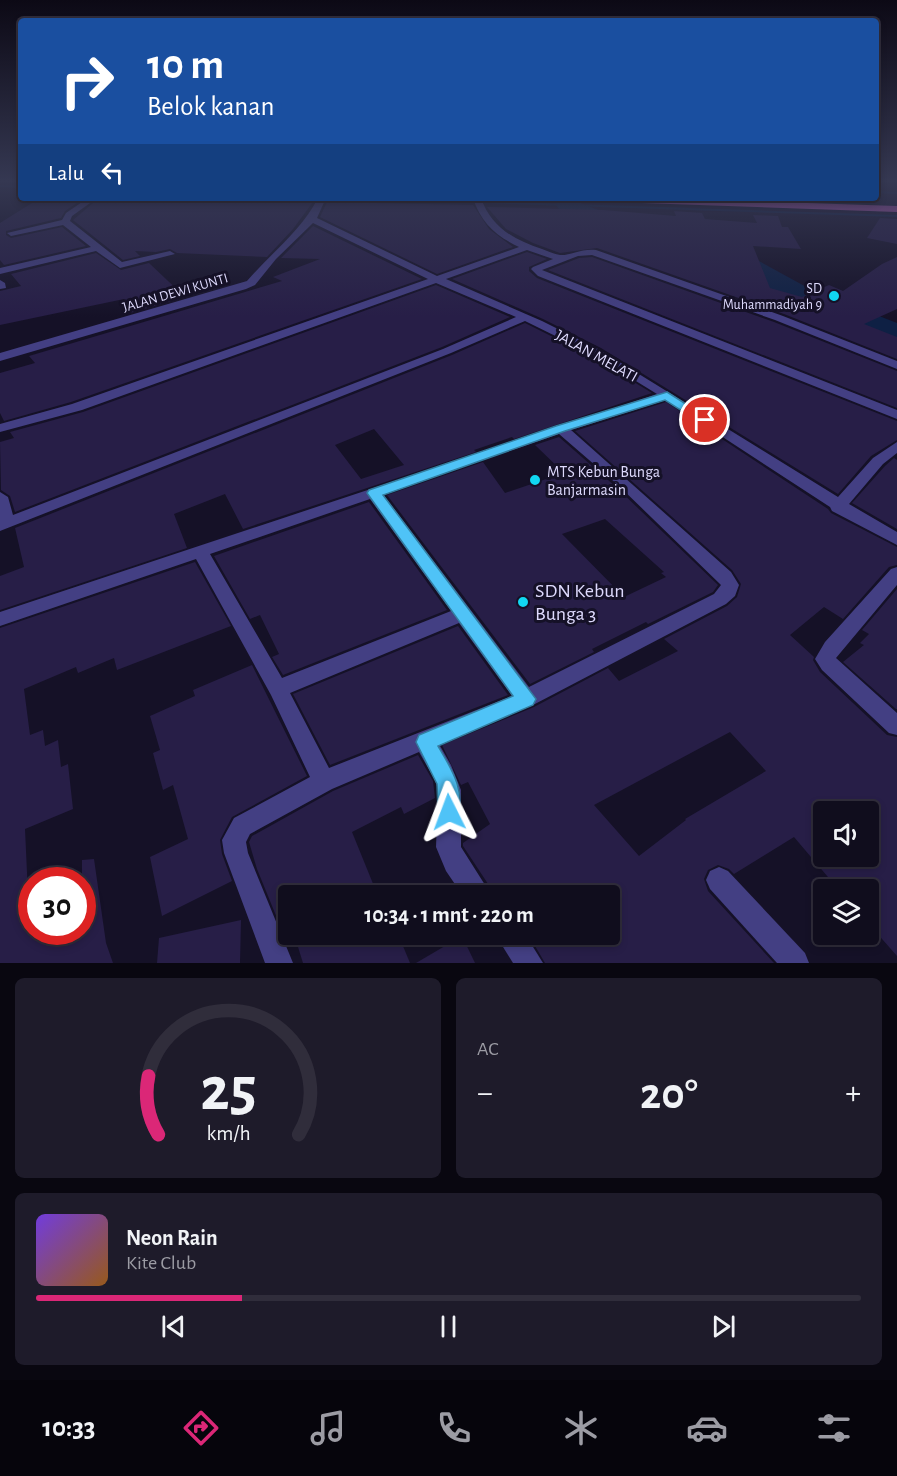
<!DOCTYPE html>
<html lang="id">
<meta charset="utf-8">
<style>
body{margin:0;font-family:"Alegreya Sans",sans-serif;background:#1e1b2a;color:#f1f3f6;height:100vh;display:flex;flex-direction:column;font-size:22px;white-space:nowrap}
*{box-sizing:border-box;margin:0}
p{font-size:20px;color:#9c9ca4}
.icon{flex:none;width:33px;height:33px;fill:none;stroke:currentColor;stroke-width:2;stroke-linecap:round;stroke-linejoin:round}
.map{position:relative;height:963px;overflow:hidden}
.drawer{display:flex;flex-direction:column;gap:15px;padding:15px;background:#090710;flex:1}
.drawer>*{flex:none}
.top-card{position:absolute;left:18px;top:18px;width:861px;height:183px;border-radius:6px;box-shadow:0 3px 9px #0003,0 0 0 2px #302d3b;background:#1a4fa0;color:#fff;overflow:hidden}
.tools{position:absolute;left:813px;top:801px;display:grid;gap:12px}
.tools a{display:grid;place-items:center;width:66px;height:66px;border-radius:6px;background:#100d1d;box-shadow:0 3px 9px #0003,0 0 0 2px #302d3b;font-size:30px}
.speed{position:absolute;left:18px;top:867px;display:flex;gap:12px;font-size:30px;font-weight:700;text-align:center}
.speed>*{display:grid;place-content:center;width:78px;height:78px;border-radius:50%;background:#100d1d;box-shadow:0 3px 9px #0003,0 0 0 2px #302d3b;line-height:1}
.speed .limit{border:9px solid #d22;background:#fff;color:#111}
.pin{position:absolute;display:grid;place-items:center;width:51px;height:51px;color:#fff;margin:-26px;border:3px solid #fff;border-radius:50%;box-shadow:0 2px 6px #0007}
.me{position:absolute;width:66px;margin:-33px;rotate:357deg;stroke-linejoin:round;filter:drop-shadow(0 0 4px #0008)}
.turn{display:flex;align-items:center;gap:21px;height:126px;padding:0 30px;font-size:27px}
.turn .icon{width:78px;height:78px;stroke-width:2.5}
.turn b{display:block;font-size:42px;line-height:51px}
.then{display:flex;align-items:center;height:57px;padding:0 30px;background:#0003;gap:12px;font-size:22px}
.big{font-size:45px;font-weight:700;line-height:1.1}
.drawer .widget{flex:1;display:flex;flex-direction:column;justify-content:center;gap:9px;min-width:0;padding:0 21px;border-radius:9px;background:#1e1b2a}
.drawer .dial{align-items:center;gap:0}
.dial svg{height:156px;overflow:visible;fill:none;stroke:#302d3b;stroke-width:7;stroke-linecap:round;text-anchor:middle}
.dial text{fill:#f1f3f6;stroke:none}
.song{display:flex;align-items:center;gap:18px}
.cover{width:72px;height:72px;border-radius:9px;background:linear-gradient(135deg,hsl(260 70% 55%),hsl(30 70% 35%))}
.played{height:6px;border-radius:3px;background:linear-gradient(90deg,#db2777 25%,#302d3b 25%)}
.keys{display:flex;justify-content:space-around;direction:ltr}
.heat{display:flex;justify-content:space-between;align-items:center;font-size:33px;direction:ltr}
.drawer .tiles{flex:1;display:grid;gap:15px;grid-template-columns:1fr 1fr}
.widget:last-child{grid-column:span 2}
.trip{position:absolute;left:278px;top:885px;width:342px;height:60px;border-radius:6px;background:#100d1d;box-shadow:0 3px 9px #0003,0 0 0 2px #302d3b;font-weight:700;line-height:60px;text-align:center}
.dock{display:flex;height:96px;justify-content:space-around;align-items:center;background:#06050c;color:#9c9ca4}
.dock .icon{width:42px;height:42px}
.dock .current{color:#db2777}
.dock b{font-size:27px;color:#f1f3f6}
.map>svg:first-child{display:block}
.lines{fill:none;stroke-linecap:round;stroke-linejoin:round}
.stream{fill:#0e2044;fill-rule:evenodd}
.river{fill:#0e2044;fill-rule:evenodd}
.building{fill:#271e47;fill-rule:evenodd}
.minor{fill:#433f83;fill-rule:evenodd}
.trunk{fill:#dd62cd;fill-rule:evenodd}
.route{fill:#4fc3f7;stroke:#337fa1;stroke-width:1.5}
.poi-dot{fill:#11d7f2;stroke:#151127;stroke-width:2}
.labels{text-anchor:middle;stroke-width:6;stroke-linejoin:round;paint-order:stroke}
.far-poi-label{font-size:14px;fill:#dedafd;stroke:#151127;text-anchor:end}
.far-street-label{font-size:14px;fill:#dedafd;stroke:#151127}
.street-label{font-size:16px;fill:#dedafd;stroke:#151127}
.poi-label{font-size:16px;fill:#dedafd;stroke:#151127;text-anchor:start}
.near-poi-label{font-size:20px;fill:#dedafd;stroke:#151127;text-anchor:start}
</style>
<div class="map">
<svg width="897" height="963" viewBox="0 0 897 963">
<rect width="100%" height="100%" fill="#151127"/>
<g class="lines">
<g class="stream">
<path d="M 0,185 L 21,186 L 21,188 L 0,187 Z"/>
<path d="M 876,191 L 897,192 L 897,194 L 876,193 Z"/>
<path d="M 360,198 L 397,198 L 897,215 L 897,217 L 362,199 Z"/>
</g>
<g class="river">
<path d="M 567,198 L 643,227 L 647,233 L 643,239 L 634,241 L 625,239 L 560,210 L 556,205 L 560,200 Z"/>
<path d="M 709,248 L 757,260 L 810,289 L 897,323 L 897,345 L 788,303 L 737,272 L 699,262 L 695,256 L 699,250 Z"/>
</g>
</g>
<g class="building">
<path d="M 40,198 L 84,198 L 65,211 L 61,218 L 6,231 L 6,235 L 11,238 L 62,227 L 86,246 L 4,265 L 0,260 L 0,223 Z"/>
<path d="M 99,198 L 199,198 L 313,202 L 293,229 L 267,257 L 177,253 L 170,249 L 156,252 L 135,251 L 140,256 L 123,260 L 73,220 Z"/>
<path d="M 327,202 L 473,205 L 489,229 L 513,247 L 437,274 L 320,217 Z"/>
<path d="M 487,207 L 603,210 L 676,216 L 674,211 L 702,213 L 705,219 L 757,223 L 753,215 L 778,216 L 782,227 L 788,227 L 801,249 L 753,246 L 770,288 L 802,297 L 829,285 L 843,291 L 882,264 L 897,257 L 897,309 L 864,324 L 897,337 L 897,359 L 784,314 L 597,248 L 560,253 L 533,243 L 506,229 Z"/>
<path d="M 880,218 L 897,219 L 897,244 L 867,238 Z"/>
<path d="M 313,226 L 422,279 L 71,402 L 4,421 L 0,413 L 0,373 L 35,363 L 29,356 L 282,281 L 273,277 L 320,259 L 281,258 Z"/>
<path d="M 527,252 L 547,259 L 529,267 L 529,271 L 537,278 L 897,421 L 897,440 L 871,456 L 838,494 L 601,348 L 543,319 L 452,279 Z"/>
<path d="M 96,253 L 121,270 L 149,263 L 185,297 L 127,314 L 124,299 L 0,325 L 0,291 L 21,286 L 11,274 Z"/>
<path d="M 592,257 L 774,322 L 897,371 L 897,408 L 548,270 L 579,258 Z"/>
<path d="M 436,285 L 510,317 L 442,347 L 15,512 L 10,496 L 1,490 L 0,442 L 14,438 L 10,432 L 83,412 Z"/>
<path d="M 525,323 L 591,356 L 652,393 L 514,439 L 512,437 L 474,450 L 476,452 L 243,529 L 225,494 L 174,514 L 187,548 L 0,610 L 0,576 L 24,567 L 15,528 L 452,355 ZM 374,429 L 404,465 L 361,479 L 335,445 Z"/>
<path d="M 666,402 L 828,509 L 831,513 L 897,547 L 897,565 L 889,567 L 843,619 L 824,607 L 790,635 L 814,657 L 813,660 L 820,672 L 887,735 L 897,737 L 897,956 L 868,923 L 868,890 L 839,890 L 794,837 L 734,874 L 729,869 L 718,865 L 708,870 L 704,879 L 708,891 L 774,963 L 545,963 L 528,934 L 609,934 L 609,896 L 496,896 L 463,846 L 463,843 L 490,824 L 468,782 L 461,785 L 442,745 L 534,707 L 608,668 L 619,681 L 678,651 L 664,639 L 727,606 L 737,597 L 741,584 L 732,570 L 575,431 ZM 730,732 L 766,771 L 685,819 L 686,820 L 639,856 L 594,805 ZM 824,812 L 868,812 L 868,856 L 824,856 Z"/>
<path d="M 559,437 L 616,487 L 718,585 L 713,592 L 648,624 L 646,622 L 592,649 L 594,652 L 530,684 L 387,495 L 483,462 L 505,493 L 564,473 L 535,445 ZM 605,519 L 664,572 L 661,573 L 666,577 L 624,597 L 562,534 Z"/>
<path d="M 894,458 L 897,460 L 897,529 L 852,503 L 885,466 Z"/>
<path d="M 369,502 L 447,610 L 283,675 L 272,657 L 279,654 L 260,615 L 250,619 L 214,556 Z"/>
<path d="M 195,562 L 231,626 L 117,670 L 114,658 L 78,673 L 76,667 L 24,689 L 30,735 L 43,730 L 45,746 L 58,740 L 61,767 L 68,764 L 73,809 L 25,829 L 29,916 L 32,914 L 32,932 L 82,932 L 82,860 L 94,859 L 106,943 L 113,963 L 0,963 L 0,628 Z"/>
<path d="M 897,589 L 897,709 L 896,709 L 843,662 L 864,645 L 860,643 L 869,634 L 862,630 Z"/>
<path d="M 458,626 L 508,695 L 330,765 L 293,694 Z"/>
<path d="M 252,665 L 307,776 L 232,817 L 220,840 L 222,854 L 232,881 L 162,916 L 150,857 L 188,839 L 173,785 L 163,790 L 153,753 L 160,750 L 150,716 L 195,696 L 193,690 Z"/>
<path d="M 418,755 L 433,781 L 435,798 L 404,814 L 401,807 L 352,832 L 378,896 L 288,896 L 288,945 L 257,869 L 249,842 L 252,836 L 333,791 Z"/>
<path d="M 241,920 L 240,963 L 157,963 L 159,938 Z"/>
<path d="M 294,934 L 398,934 L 410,963 L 303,963 Z"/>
<path d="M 462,936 L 475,963 L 416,963 Z"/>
</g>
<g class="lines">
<g class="minor">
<path d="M 88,198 L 97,198 L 72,216 L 70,221 L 122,262 L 170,251 L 175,254 L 120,268 L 96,251 L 0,274 L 0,268 L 91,247 L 63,225 L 11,236 L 7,233 L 62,220 L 66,213 Z"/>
<path d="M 318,198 L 326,198 L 317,218 L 437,276 L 519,247 C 496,236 481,223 473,198 L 481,198 C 491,227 514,240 542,249 C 548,251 554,254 560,255 C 569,256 582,248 596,250 L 783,316 L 897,361 L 897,369 L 775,320 L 592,255 L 578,256 L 542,270 L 897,410 L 897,419 L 538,276 L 531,269 L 533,267 L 553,259 L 527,250 L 446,279 L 542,321 L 600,350 L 838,497 L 873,458 L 897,442 L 897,453 L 883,464 L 849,504 L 897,532 L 897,545 L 832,511 L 830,507 L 666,400 L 571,430 L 731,572 L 739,585 L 735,596 L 726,604 L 533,705 L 439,744 L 451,765 L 461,790 L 461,847 L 492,896 L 463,896 L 446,871 L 436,847 L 438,790 L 435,780 L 419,752 L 332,789 L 250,834 L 246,842 L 248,853 L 293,963 L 265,963 L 224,853 L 222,840 L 234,818 L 310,777 L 271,695 L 196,559 L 0,626 L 0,612 L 657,394 L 592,354 L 525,321 L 451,353 L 0,531 L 0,492 L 8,497 L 13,515 L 443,349 L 516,317 L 436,283 L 82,410 L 0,432 L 0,424 L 72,404 L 428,279 L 313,223 L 276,259 L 255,285 L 246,289 L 0,361 L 0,353 L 247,281 C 271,253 302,230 318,198 ZM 559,434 L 618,485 L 721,585 L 714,594 L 529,687 L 383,494 ZM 370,499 L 451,611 L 282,678 L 210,554 ZM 459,623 L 512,696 L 329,768 L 290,693 Z"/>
<path d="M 0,280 L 5,283 L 6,288 L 0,289 Z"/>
<path d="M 897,567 L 897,585 L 836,658 L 897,713 L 897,735 L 889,733 L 822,670 L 815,659 L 825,642 L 891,569 Z"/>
<path d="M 719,867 L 728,871 L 805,953 L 809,963 L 777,963 L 710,889 L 706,880 L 710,871 Z"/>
<path d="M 495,934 L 525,934 L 543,963 L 513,963 Z"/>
</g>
<path class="trunk" d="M 580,198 L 658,198 L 897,206 L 897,212 L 584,201 Z"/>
</g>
<linearGradient id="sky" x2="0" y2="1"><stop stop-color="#0c0915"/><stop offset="0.57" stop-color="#353852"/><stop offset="1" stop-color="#353852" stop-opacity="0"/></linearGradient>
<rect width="897" height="317" fill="url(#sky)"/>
<path class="route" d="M 667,392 L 711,420 L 705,424 L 701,423 L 665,400 L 565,431 L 383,495 L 536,699 L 533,705 L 438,746 C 451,768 468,794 456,820 L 449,823 L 441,820 L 438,812 L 437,784 L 416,742 L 419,735 L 513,696 L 367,493 L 369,490 L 556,426 Z"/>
<g class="poi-dot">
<circle cx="834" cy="296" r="6"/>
<circle cx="535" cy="480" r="6"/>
<circle cx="523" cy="602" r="6"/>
</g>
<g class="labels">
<g class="far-poi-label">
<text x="822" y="293">SD<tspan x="822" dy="16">Muhammadiyah 9</tspan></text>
</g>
<g class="far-street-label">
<text transform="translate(175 292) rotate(-16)" y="5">JALAN DEWI KUNTI</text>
</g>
<g class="street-label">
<text transform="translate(597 355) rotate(29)" y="6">JALAN MELATI</text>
</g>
<g class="poi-label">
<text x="547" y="477">MTS Kebun Bunga<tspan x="547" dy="18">Banjarmasin</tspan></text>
</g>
<g class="near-poi-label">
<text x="535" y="597">SDN Kebun<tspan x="535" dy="23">Bunga 3</tspan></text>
</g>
</g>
</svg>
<div class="tools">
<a><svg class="icon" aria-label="sound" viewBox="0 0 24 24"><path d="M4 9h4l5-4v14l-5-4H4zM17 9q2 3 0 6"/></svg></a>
<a><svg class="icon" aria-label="layers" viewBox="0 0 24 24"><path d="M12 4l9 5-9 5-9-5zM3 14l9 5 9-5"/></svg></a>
</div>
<div class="speed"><div class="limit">30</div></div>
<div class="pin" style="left:705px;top:420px;background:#d93025"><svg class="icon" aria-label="arrive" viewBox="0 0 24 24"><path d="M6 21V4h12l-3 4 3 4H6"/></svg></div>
<svg class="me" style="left:449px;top:812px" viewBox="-20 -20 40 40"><path d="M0-17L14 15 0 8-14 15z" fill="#4fc3f7" stroke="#fff" stroke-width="4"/></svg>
<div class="trip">10:34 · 1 mnt · 220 m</div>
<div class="top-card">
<div class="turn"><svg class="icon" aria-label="right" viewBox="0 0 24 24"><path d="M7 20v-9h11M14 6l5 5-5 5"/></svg><div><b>10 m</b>Belok kanan</div></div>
<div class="then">Lalu<svg class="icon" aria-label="left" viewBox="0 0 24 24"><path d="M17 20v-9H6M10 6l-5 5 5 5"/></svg></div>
</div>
</div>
<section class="drawer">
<div class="tiles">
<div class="widget dial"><svg viewBox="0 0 100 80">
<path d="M14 69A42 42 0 1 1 86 69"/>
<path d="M14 69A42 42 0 0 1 9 39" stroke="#db2777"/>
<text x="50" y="56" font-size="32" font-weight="700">25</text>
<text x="50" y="72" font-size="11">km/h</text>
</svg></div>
<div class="widget"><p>AC</p>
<div class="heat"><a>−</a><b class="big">20°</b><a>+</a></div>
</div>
<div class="widget">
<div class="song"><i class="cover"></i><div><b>Neon Rain</b><p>Kite Club</p></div></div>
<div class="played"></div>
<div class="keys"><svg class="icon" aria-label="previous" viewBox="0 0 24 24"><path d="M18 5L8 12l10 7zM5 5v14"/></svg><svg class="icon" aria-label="pause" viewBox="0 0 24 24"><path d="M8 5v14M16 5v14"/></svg><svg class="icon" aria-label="next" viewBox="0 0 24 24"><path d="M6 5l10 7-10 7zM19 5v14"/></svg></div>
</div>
</div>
</section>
<nav class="dock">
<b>10:33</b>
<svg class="icon current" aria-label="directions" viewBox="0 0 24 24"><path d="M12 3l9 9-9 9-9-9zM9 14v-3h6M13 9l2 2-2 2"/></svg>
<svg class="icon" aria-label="music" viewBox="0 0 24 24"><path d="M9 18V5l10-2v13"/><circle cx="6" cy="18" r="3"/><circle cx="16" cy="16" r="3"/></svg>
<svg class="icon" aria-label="phone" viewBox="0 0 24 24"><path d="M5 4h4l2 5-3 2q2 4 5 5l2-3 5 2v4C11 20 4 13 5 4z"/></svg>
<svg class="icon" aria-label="climate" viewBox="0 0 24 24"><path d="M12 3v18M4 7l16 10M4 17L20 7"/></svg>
<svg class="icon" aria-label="car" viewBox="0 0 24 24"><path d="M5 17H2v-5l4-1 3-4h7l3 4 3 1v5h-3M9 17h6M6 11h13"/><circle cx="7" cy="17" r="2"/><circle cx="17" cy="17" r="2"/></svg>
<svg class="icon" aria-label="filters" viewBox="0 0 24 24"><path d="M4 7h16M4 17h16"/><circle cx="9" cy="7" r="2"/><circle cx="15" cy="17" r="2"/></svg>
</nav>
